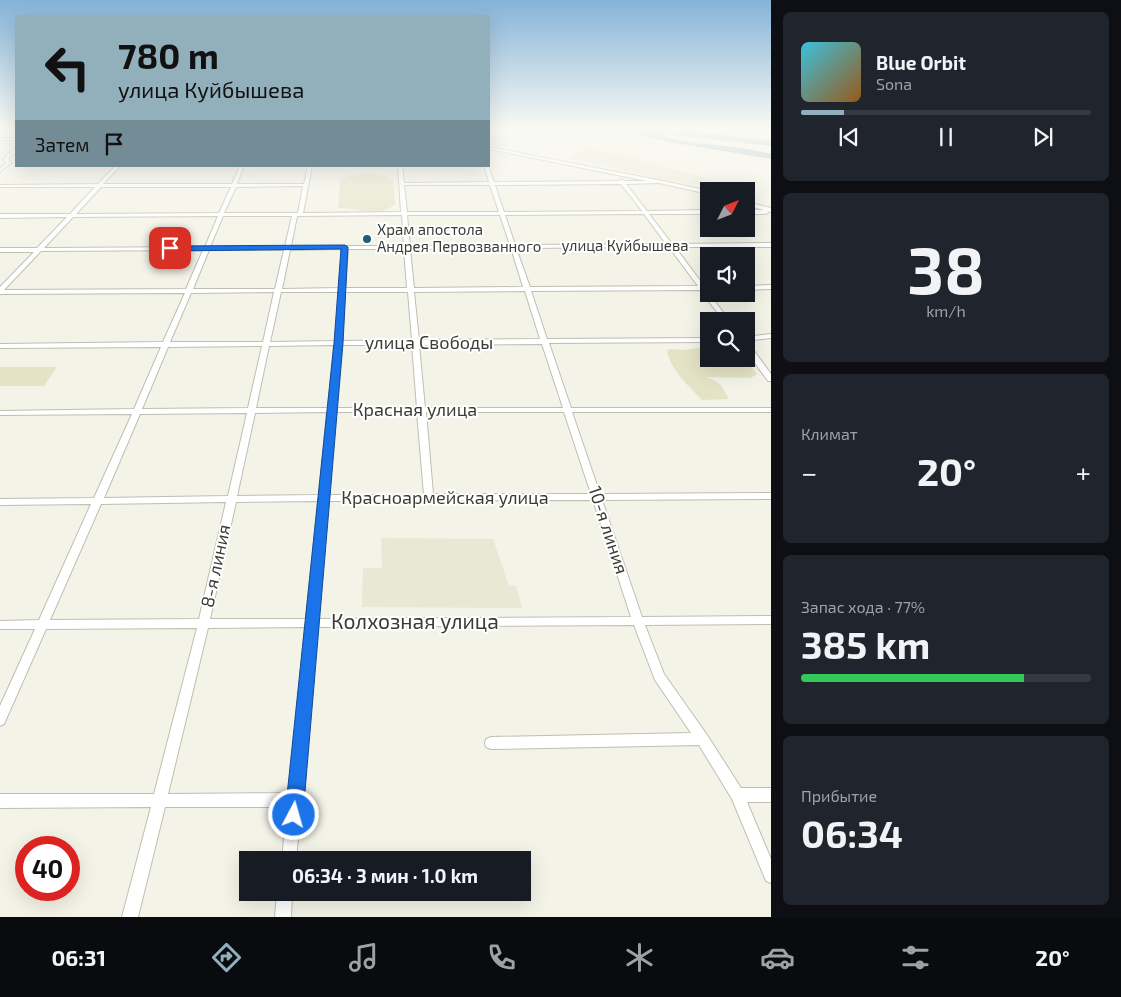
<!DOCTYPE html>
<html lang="ru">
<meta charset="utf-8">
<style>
body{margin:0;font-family:"Exo 2",sans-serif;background:#20242c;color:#f1f3f6;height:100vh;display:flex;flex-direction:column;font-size:19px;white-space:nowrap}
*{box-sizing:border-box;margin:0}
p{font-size:16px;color:#9ea1a6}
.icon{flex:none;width:28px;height:28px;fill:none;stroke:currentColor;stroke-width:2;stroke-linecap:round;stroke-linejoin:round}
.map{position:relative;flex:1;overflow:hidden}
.drawer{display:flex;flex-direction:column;gap:12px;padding:12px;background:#0d0f14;width:350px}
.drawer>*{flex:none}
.guide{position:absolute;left:15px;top:15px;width:475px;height:152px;border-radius:0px;box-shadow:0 5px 20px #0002;background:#92b0bc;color:#111;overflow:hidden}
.needle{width:32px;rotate:48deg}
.buttons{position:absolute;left:700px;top:182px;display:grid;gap:10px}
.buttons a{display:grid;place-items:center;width:55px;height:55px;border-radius:0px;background:#171b24;box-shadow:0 5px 20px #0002;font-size:25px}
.speed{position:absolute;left:15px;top:836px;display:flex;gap:10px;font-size:25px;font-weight:700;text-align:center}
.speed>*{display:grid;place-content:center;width:65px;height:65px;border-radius:50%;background:#171b24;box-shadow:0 5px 20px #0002;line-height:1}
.speed .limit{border:8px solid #d22;background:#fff;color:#111}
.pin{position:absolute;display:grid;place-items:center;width:42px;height:42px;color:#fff;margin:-21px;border-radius:10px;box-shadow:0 2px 8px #0006}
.me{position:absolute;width:55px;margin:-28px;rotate:6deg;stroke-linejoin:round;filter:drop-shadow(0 0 4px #0008)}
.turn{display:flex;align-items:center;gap:18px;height:105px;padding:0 20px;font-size:22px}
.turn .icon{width:65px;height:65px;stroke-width:2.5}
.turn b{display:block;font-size:35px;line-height:42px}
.then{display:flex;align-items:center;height:48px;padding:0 20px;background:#0003;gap:10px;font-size:19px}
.big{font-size:38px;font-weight:700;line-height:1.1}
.drawer .tile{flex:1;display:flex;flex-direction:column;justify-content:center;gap:8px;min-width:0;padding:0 18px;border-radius:8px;background:#20242c}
.drawer .dial{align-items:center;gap:0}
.dial b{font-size:65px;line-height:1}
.song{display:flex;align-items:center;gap:15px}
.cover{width:60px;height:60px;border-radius:8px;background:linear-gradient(135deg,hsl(190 70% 55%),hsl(30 70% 35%))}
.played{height:5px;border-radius:2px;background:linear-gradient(90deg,#92b0bc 15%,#363941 15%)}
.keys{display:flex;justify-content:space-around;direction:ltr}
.heat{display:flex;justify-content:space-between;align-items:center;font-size:28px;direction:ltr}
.charge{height:8px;border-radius:4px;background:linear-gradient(90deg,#34c759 77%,#363941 0)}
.trip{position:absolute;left:239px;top:851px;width:292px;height:50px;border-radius:0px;background:#171b24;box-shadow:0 5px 20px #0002;font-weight:700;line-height:50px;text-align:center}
.dock{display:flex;height:80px;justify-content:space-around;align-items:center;background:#090b0e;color:#9ea1a6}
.dock .icon{width:35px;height:35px}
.dock .current{color:#92b0bc}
.dock b{font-size:22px;color:#f1f3f6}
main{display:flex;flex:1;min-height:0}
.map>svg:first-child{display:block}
.built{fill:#e8e8d4}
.green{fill:#e5e3c5}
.water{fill:#91b1bf}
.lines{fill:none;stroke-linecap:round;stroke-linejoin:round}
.minor-casing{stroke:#bfbeb3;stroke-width:2}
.minor{fill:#fff;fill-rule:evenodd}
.route{fill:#1a73e8;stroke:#114b97}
.poi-dot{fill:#1f5d74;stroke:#fff;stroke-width:2}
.labels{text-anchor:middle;stroke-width:4;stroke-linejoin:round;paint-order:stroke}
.far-poi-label{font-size:15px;fill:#3c3c37;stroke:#fff;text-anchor:start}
.far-street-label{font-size:15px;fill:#3c3c37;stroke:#fff}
.street-label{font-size:18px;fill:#3c3c37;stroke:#fff}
.near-street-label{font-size:21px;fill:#3c3c37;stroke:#fff}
</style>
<main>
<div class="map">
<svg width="771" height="917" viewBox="0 0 771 917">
<rect width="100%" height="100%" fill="#f3f3e7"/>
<g class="built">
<path d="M 489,130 L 497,131 L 522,135 L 506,147 L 489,145 Z"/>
<path d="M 585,148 L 623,155 L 712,180 L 692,185 L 568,158 Z"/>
<path d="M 381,538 L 493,539 L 509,586 L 516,586 L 522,608 L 362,607 L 363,568 L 382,568 Z"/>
</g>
<g class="green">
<path d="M 675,129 L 765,129 L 771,131 L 771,141 Z"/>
<path d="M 374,174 L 386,176 L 393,180 L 395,204 C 378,219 357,207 338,208 L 340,179 L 354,175 Z"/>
<path d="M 709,346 L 709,359 L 745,359 L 757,374 L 751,378 L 706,377 C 722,384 719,382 729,399 L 702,400 C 688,385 672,372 667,351 L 669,349 L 684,350 Z"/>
<path d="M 0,367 L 57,367 L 44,386 L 0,386 Z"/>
</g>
<path class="water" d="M 611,129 L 675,129 L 771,141 L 771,146 L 665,134 L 663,137 C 698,146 736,144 771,154 L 771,159 L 663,141 Z"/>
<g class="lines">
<g class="minor-casing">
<g id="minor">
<rect x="0" y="138" width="16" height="2"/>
<path d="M 489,147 L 663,181 L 709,191 L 709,194 L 659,183 L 626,184 L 647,211 L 709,210 L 709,214 L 649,214 L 672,244 L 771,243 L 771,247 L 675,247 L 704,286 L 709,286 L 709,290 L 707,290 L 709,294 L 730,321 L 724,321 L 700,290 L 531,291 L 547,339 L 709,338 L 709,342 L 549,343 L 571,408 L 771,408 L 771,412 L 572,412 L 600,494 L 771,493 L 771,499 L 602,500 L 642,617 L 771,616 L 771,624 L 645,625 L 664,674 L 707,735 L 741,788 L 771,788 L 771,802 L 747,802 L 771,859 L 771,883 L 766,881 L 732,799 L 699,745 L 491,749 L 486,747 L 485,743 L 486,739 L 491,737 L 691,733 L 655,680 L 634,625 L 317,627 L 302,797 L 303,800 L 301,804 L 296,860 L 282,860 L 287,807 L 165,807 L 138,917 L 122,917 L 151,807 L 0,808 L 0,794 L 154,794 L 197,628 L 46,629 L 4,724 L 0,726 L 0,706 L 35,629 L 0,629 L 0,621 L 39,620 L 91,504 L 0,505 L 0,499 L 94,498 L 132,414 L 0,415 L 0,411 L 134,409 L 161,347 L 0,348 L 0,344 L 163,342 L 185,293 L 0,294 L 0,287 L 34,252 L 0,252 L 0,248 L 37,248 L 67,217 L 0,218 L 0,214 L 70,214 L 95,187 L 0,187 L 0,185 L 98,184 L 115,166 L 120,166 L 103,184 L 232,184 L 240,166 L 244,166 L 237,184 L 304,184 L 308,166 L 312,166 L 303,213 L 401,212 L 398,166 L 402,166 L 404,183 L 489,182 L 484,166 L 488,166 L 494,182 L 619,181 L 621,179 L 624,181 L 647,181 L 489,149 ZM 621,184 L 642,211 L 504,212 L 495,185 ZM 404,185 L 490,185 L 499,212 L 407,212 ZM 303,186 L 298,213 L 224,213 L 236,187 ZM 101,187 L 231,187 L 219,213 L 76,214 ZM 644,214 L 666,244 L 515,245 L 505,215 ZM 402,215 L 404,246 L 291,246 L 297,216 ZM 407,215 L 500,215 L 510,245 L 410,246 ZM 218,216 L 205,247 L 44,248 L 73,217 ZM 223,216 L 292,216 L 285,246 L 210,247 ZM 669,247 L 698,286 L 530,287 L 516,248 ZM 511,248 L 523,287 L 414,288 L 410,249 ZM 342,249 L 339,288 L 282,289 L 290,250 ZM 348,249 L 404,249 L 407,288 L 345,288 ZM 203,250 L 186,289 L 4,290 L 41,251 ZM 209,250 L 284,250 L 275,289 L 193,289 ZM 525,291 L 540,339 L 419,340 L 414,292 ZM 274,292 L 263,342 L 170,342 L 191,293 ZM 281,292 L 339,292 L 335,341 L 270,342 ZM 345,292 L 408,292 L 412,340 L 342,341 ZM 542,344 L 563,408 L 425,408 L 419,345 ZM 334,345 L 328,408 L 256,408 L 269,346 ZM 341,345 L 412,345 L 417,408 L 336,408 ZM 262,346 L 248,408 L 142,409 L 168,347 ZM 327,412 L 319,495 L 237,496 L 255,413 ZM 335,412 L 417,412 L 424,495 L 328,495 ZM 426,412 L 564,412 L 591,494 L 433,494 ZM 247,413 L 228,496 L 104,498 L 140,414 ZM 593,500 L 631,617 L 317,619 L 328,501 ZM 318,501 L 306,619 L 210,619 L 236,502 ZM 226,502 L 199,619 L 50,620 L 101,504 ZM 305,627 L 289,793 L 168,794 L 208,628 Z"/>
<path d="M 14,149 L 16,149 L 16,152 L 8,159 L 11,163 L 0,172 L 0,169 L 6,163 L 3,159 Z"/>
<path d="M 746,202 L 771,208 L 771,212 L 746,205 Z"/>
<path d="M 746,210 L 766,210 L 769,212 L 766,214 L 746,214 Z"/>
<path d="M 771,285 L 771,289 L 746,290 L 746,286 Z"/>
<path d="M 771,334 L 771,338 L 746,341 L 746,337 Z"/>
<path d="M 746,344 L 749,344 L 771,374 L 771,381 L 768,381 L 746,351 Z"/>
<path d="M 277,892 L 292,892 L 291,917 L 275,917 Z"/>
</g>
</g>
<use href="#minor" class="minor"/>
</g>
<linearGradient id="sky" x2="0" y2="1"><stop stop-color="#85b3d8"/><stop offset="0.5" stop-color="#fafaf4"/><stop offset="1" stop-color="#fafaf4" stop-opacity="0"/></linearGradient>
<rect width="771" height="258" fill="url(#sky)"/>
<path class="route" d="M 345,245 L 348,247 L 343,343 L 303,815 L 301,821 L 294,824 L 288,821 L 285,815 L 334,343 L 341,249 L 170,251 L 166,248 L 170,246 Z"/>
<circle class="poi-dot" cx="367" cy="239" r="5"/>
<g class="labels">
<g class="far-poi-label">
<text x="377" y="235">Храм апостола<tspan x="377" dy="17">Андрея Первозванного</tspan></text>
</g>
<g class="far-street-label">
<text x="625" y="251">улица Куйбышева</text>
</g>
<g class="street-label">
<text x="429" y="349">улица Свободы</text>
<text x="415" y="416">Красная улица</text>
<text x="445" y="504">Красноармейская улица</text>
<text transform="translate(608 530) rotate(72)" y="6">10-я линия</text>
<text transform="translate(216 566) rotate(-78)" y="6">8-я линия</text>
</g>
<g class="near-street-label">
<text x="415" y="629">Колхозная улица</text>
</g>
</g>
</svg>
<div class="buttons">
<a><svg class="needle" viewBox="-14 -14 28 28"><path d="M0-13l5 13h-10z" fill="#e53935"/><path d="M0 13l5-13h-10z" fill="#9ea1a6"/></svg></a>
<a><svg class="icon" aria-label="sound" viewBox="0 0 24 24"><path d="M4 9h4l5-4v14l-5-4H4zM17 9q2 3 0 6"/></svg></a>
<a><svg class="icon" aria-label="search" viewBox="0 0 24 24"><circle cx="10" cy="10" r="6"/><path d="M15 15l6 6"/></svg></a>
</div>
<div class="speed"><div class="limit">40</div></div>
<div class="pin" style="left:170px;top:248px;background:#d93025"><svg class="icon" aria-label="arrive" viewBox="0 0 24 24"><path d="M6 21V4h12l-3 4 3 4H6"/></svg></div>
<svg class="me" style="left:294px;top:815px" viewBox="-20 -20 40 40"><circle r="17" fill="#1a73e8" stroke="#fff" stroke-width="3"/><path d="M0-11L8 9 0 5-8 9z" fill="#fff"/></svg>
<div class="trip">06:34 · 3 мин · 1.0 km</div>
<div class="guide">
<div class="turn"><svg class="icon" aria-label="left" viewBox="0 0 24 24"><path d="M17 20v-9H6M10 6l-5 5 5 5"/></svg><div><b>780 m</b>улица Куйбышева</div></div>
<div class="then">Затем<svg class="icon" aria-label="arrive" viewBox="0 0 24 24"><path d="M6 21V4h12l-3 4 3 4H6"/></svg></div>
</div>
</div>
<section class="drawer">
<div class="tile">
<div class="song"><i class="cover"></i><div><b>Blue Orbit</b><p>Sona</p></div></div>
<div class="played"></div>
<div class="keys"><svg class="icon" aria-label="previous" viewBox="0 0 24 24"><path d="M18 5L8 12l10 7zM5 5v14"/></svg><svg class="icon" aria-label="pause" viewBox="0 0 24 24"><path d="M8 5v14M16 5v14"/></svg><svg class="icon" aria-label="next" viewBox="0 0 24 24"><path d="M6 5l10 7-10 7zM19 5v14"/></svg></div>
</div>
<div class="tile dial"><b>38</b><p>km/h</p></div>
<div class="tile"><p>Климат</p>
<div class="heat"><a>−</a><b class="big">20°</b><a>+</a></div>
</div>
<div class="tile"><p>Запас хода · 77%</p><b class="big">385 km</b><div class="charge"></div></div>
<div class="tile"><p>Прибытие</p><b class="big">06:34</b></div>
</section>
</main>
<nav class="dock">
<b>06:31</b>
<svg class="icon current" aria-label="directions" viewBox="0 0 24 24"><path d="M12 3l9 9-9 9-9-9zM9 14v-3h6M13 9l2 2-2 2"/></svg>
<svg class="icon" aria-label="music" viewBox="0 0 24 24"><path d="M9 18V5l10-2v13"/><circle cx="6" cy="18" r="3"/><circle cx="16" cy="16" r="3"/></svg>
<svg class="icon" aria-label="phone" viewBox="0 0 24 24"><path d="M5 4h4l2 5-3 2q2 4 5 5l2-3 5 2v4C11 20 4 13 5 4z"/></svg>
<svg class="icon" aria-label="climate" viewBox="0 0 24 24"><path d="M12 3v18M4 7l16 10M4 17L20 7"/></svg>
<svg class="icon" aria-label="car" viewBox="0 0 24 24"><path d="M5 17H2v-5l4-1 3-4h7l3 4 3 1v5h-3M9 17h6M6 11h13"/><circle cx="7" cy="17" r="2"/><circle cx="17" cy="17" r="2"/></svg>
<svg class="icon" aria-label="filters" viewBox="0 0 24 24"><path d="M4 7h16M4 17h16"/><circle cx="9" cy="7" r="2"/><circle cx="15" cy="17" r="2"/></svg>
<b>20°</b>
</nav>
